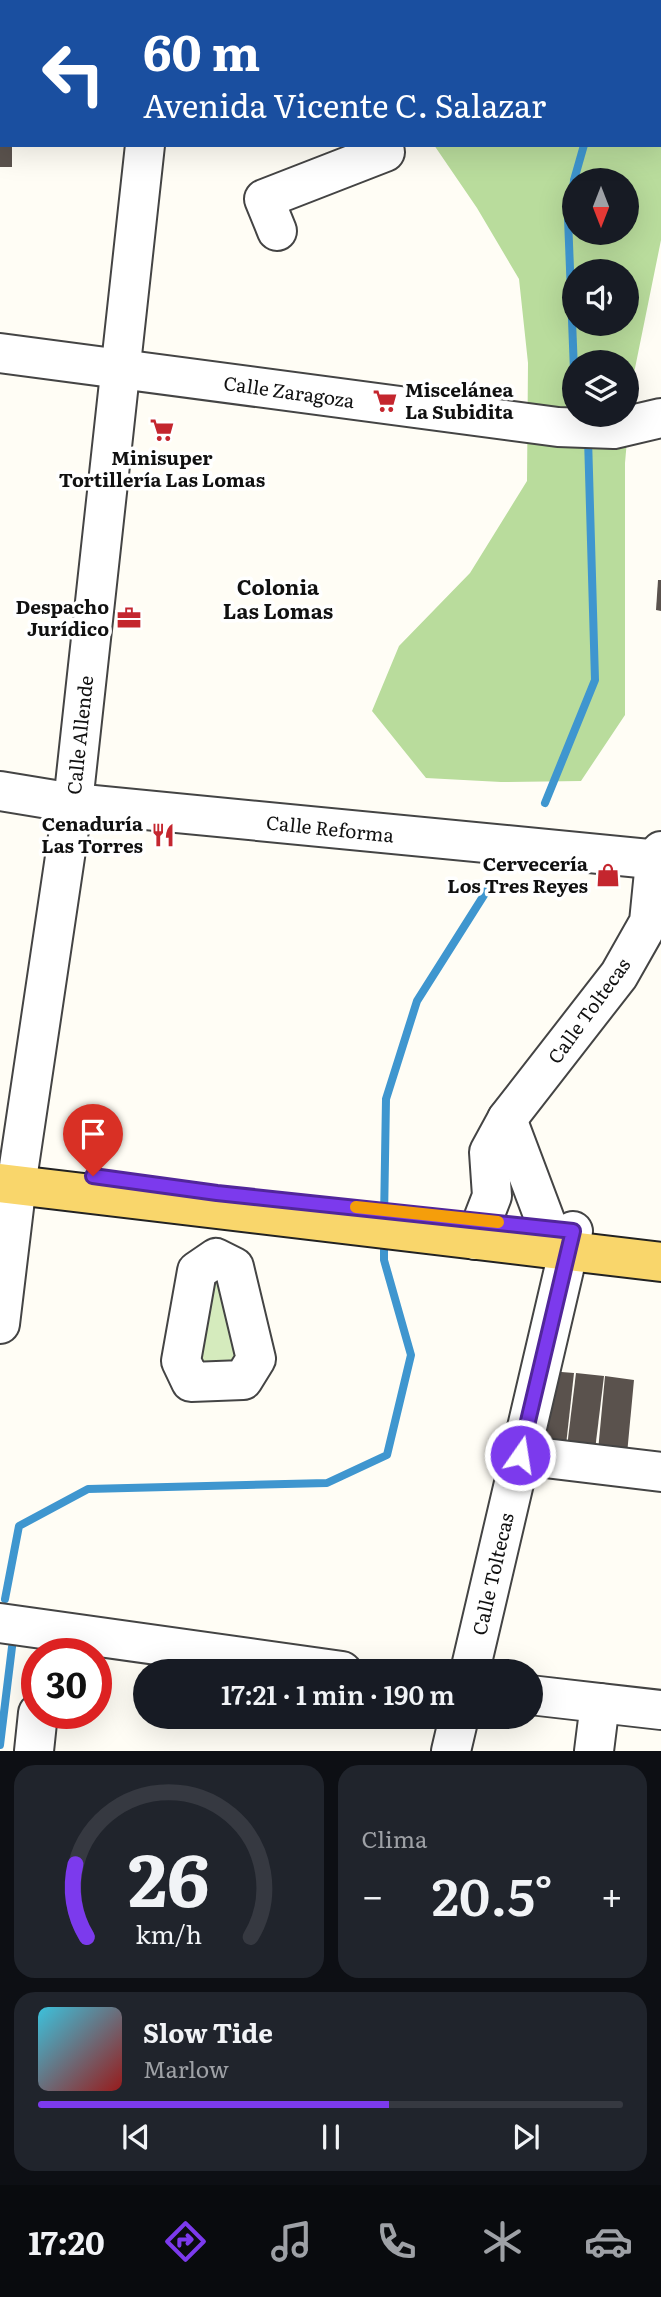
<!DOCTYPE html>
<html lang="es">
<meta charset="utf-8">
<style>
body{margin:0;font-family:Literata,serif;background:#20242c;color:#f1f3f6;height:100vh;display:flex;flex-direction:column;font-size:26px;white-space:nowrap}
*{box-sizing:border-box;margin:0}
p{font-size:23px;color:#9ea1a6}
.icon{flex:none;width:38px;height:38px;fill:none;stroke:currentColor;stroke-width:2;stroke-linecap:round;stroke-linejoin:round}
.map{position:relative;height:1751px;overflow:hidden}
.sheet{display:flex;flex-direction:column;gap:14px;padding:14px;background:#0d0f14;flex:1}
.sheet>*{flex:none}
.guide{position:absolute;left:0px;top:0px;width:662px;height:147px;box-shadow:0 7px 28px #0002;background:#1a4fa0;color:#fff;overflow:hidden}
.needle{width:46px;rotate:180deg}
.buttons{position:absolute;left:562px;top:168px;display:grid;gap:14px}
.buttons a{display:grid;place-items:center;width:77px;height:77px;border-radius:50%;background:#171b24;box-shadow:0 7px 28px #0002;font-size:35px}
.speed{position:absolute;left:21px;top:1638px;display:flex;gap:14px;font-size:35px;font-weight:700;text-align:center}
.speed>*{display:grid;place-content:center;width:91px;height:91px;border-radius:50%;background:#171b24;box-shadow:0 7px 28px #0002;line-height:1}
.speed .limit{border:10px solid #d22;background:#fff;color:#111}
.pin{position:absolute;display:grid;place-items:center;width:60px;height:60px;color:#fff;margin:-72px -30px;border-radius:50% 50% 50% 0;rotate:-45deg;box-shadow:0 0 7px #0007}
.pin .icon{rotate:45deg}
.me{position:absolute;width:77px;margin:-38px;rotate:13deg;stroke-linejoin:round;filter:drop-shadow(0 0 5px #0008)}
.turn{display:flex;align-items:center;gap:24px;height:147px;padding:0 28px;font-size:32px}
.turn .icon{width:91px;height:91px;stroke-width:2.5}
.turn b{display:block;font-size:49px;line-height:60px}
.big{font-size:52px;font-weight:600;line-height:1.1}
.sheet .tile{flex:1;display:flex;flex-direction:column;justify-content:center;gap:10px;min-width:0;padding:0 24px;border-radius:21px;background:#20242c}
.sheet .dial{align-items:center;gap:0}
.dial svg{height:182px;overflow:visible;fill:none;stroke:#363941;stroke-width:7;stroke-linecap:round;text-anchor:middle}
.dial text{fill:#f1f3f6;stroke:none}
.song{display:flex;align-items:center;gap:21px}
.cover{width:84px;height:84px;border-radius:10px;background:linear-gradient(135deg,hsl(190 70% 55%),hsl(0 70% 35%))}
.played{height:7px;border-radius:4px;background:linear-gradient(90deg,#7c3aed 60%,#363941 60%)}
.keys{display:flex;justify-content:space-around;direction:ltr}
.heat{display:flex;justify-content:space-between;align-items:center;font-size:38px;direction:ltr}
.sheet .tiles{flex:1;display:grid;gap:14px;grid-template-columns:1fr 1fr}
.tile:last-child{grid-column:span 2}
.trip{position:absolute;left:133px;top:1659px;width:410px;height:70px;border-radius:35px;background:#171b24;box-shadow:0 7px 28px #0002;font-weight:600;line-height:70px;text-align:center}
.tabs{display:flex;height:112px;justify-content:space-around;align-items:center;background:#090b0e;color:#9ea1a6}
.tabs .icon{width:49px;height:49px}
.tabs .selected{color:#7c3aed}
.tabs b{font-size:32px;color:#f1f3f6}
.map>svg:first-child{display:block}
.green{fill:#d5ebbd}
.forest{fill:#b9dc9c;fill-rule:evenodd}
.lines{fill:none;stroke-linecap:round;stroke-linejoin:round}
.stream{stroke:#3f96cf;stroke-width:8}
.building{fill:#5a524d}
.minor-casing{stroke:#444;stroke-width:42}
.major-casing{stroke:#222;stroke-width:42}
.minor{stroke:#fff;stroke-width:38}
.major{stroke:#f9d66b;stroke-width:38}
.route-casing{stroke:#51269a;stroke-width:18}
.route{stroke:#7c3aed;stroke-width:12}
.slow{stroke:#f59e0b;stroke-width:12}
.labels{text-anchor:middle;stroke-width:7;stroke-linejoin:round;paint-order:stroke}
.poi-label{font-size:19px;font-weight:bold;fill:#111;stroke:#fff;text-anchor:end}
.street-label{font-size:19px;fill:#111;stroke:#fff}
.neighbourhood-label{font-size:21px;font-weight:bold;fill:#111;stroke:#fff}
</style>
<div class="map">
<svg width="661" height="1751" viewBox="0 0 661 1751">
<rect width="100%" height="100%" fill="#fffdf5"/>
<path class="green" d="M 215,1277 L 234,1287 L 237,1372 L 194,1371 Z"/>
<path class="forest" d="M 339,0 L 661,0 L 661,240 L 632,383 L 625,463 L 625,715 L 581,781 L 501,782 L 426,778 L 372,711 L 399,646 L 470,573 L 527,481 L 528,363 L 519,279 L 477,208 L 434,145 L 660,145 L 660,2 ZM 574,180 L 626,180 L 626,233 L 574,233 ZM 574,271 L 626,271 L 626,324 L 574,324 ZM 574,362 L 626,362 L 626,415 L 574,415 Z"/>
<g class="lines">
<g class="stream">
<path d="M 644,2 L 644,0"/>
<path d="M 574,180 L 584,145"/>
<path d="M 574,181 L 568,218 L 574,371"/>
<path d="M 545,803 L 595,680 L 588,438"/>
<path d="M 384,1219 L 386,1099 L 417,1001 L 491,884"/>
<path d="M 5,1599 L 19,1526 L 88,1489 L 327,1483 L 387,1455 L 411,1355 L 384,1260 L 384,1239"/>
<path d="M 0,1745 L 12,1647"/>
</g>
</g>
<g class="building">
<rect x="0" y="145" width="12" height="22"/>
<path d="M 658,580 L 661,580 L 661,611 L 656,610 Z"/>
<path d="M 549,1371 L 574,1373 L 566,1445 L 541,1443 Z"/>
<path d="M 576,1373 L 604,1376 L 595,1450 L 567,1447 Z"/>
<path d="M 605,1376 L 634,1380 L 627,1454 L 598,1451 Z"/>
</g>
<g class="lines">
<g class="minor-casing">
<g id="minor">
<path d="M 157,0 L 157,2"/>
<path d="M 277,231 L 264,199 L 385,152 L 380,145"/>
<path d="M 0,353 L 558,427 L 614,429 L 661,418"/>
<path d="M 0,791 L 73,803 L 661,860"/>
<path d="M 507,1119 L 548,1228"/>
<path d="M 475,1240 L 492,1196 L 489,1152 L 507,1119 L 619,975 L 649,922 L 655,862 L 661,851"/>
<path d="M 216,1258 L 234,1267 L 256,1359 L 243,1380 L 191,1382 L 181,1361 L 197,1271 Z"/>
<path d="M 0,1324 L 19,1166 L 73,803 L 145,145"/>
<path d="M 520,1455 L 661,1472"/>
<path d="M 0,1623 L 342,1671"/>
<path d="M 470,1671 L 573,1231"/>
<path d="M 530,1695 L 661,1710"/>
<path d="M 34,1751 L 38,1713"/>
<path d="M 451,1751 L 459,1717"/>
<path d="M 594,1751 L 600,1703"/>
</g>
</g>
<g class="major-casing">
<path id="major" d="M 0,1183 L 661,1262"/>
</g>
<use href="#minor" class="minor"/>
<use href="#major" class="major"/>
</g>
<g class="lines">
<g class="route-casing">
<path id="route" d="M 93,1176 L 217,1193 L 573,1231 L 520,1455"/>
</g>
<use href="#route" class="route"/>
<path class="slow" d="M 356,1207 L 498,1222"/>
</g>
<defs>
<g id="supermarket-bare" transform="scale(1.89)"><path d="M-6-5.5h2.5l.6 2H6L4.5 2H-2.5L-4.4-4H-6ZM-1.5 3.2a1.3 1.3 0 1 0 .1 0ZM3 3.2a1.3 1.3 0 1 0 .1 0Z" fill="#c4262e" stroke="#fff" stroke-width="2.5" paint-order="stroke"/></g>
<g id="office-bare" transform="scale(1.89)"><path d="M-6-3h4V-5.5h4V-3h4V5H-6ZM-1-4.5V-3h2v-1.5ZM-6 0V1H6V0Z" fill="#c4262e" stroke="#fff" stroke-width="2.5" paint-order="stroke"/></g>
<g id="restaurant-bare" transform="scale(1.89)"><path d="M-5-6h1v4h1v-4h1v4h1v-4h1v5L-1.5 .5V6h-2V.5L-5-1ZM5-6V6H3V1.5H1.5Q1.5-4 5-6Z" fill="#c4262e" stroke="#fff" stroke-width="2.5" paint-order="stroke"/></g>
<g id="shop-bare" transform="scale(1.89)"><path d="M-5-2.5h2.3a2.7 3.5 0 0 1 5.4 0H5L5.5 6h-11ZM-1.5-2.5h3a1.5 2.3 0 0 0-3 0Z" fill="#c4262e" stroke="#fff" stroke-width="2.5" paint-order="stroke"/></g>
</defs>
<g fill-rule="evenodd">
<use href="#supermarket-bare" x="385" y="401"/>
<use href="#supermarket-bare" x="162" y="430"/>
<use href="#office-bare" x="129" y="618"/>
<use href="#restaurant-bare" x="163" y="835"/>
<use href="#shop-bare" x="608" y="875"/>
</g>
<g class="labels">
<g class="poi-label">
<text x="405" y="397" text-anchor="start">Miscelánea<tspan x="405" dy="22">La Subidita</tspan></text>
<text x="162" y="465" text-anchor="middle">Minisuper<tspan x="162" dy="22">Tortillería Las Lomas</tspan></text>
<text x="109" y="614">Despacho<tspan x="109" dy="22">Jurídico</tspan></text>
<text x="143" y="831">Cenaduría<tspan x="143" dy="22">Las Torres</tspan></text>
<text x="588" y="871">Cervecería<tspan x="588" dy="22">Los Tres Reyes</tspan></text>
</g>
<g class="street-label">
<text transform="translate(289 392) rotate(8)" y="7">Calle Zaragoza</text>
<text transform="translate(80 735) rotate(-84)" y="7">Calle Allende</text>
<text transform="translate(330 829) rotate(6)" y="7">Calle Reforma</text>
<text transform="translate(589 1011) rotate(-54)" y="7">Calle Toltecas</text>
<text transform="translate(493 1574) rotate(-77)" y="7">Calle Toltecas</text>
</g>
<g class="neighbourhood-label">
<text x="278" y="595">Colonia<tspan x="278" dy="24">Las Lomas</tspan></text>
</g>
</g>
</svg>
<div class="buttons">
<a><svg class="needle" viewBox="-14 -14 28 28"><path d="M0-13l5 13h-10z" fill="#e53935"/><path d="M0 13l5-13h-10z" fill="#9ea1a6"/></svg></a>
<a><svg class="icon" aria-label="sound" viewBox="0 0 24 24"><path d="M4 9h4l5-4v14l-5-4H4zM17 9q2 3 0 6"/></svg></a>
<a><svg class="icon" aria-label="layers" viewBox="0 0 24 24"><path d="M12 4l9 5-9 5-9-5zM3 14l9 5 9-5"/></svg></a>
</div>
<div class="speed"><div class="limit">30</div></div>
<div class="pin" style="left:93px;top:1176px;background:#d93025"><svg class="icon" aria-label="arrive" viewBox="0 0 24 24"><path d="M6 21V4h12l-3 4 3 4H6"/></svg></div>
<svg class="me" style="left:520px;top:1455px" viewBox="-20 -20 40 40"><circle r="17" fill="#7c3aed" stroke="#fff" stroke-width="3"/><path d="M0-11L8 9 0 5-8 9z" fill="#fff"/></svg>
<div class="trip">17:21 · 1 min · 190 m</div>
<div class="guide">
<div class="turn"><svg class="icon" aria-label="left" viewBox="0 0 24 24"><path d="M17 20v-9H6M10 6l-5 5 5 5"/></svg><div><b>60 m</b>Avenida Vicente C. Salazar</div></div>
</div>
</div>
<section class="sheet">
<div class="tiles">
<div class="tile dial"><svg viewBox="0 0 100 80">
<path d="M14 69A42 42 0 1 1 86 69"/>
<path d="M14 69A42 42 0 0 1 9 37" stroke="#7c3aed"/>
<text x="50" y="56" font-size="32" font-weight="700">26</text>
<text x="50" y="72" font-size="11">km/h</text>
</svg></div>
<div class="tile"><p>Clima</p>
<div class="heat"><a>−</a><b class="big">20.5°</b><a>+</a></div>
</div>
<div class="tile">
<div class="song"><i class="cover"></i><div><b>Slow Tide</b><p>Marlow</p></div></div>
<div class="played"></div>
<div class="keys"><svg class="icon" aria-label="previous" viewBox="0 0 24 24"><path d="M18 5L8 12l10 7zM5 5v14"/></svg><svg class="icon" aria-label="pause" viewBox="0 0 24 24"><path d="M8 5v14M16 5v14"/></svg><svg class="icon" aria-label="next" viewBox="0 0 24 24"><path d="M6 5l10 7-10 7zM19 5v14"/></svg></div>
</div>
</div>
</section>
<nav class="tabs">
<b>17:20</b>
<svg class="icon selected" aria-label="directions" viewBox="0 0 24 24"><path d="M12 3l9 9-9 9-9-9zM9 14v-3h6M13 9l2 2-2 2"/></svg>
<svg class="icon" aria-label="music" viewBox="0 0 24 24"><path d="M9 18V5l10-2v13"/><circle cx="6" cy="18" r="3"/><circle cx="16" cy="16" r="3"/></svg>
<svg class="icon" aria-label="phone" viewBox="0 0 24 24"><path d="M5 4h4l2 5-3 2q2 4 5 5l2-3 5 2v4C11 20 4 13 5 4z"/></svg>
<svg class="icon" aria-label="climate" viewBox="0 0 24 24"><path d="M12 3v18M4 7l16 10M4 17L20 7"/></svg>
<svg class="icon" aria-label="car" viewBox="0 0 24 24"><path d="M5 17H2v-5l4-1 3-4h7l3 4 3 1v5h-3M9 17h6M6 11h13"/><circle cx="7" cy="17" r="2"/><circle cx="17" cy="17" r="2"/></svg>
</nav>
